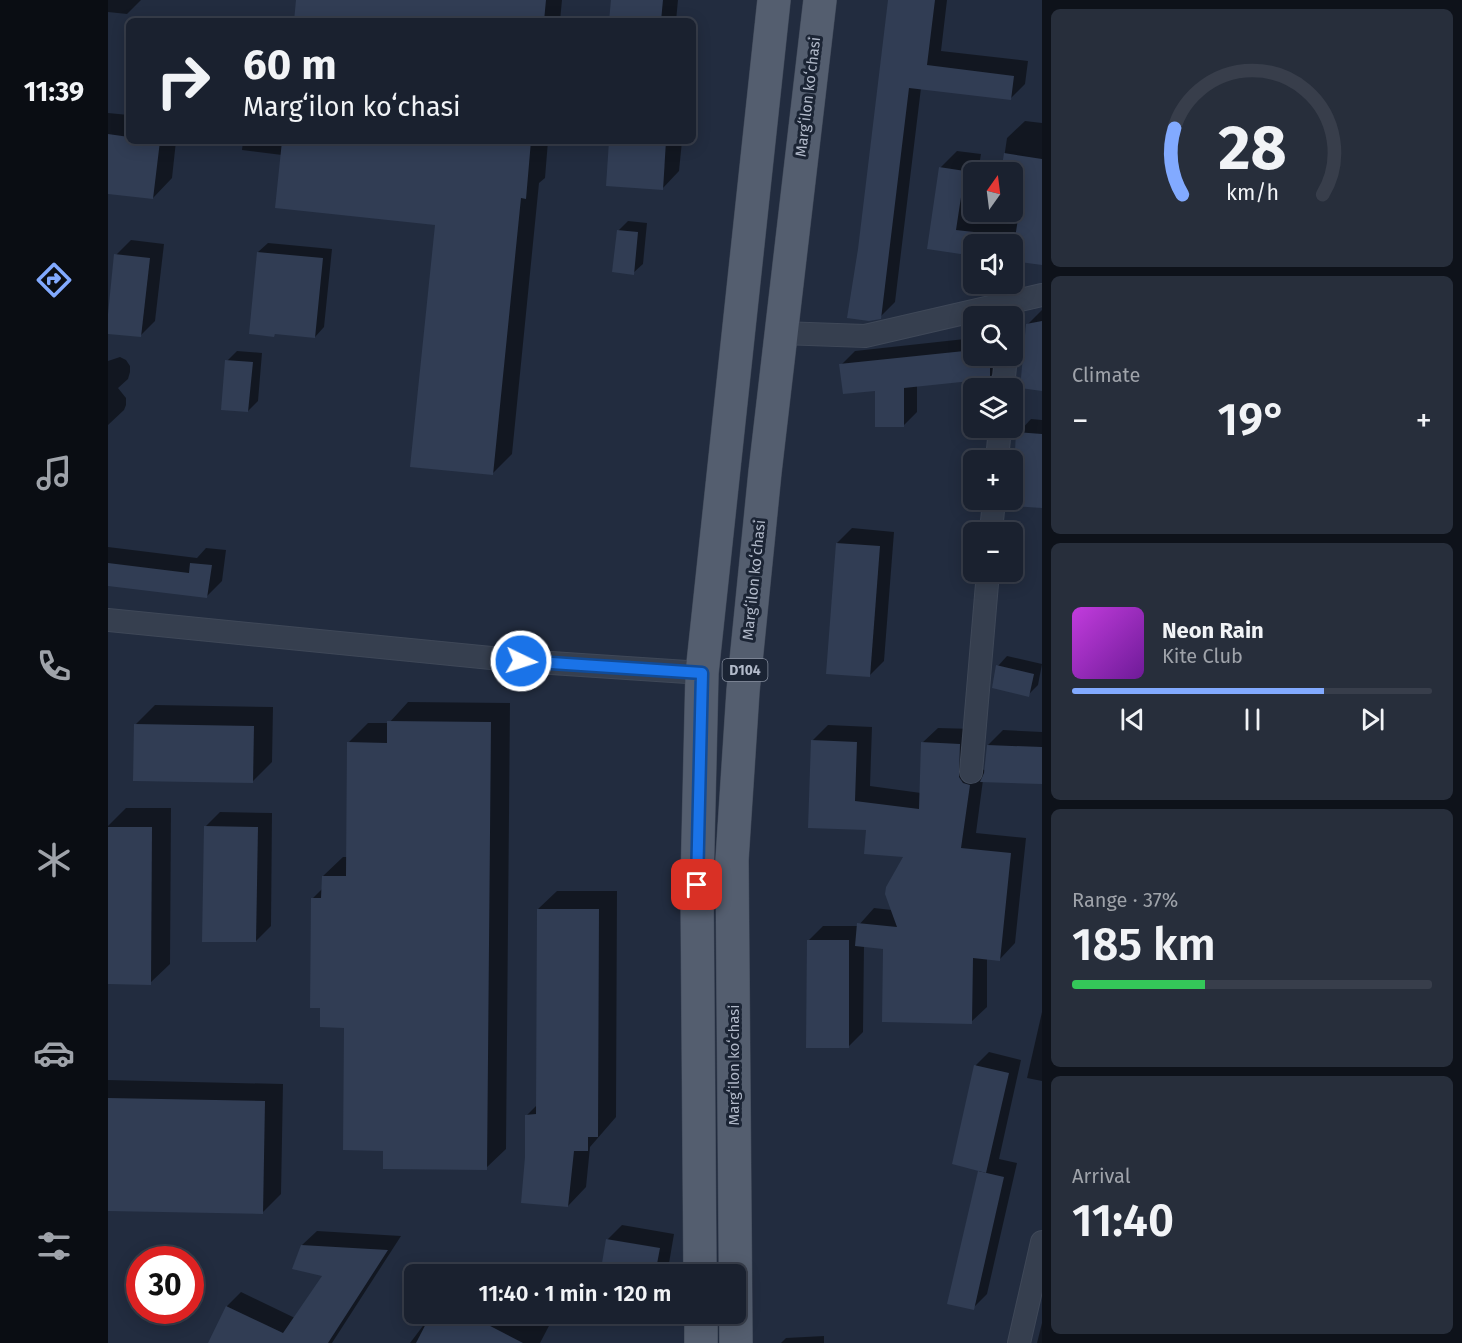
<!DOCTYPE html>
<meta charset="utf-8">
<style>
body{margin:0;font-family:"Fira Sans",sans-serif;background:#272e3b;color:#f1f3f6;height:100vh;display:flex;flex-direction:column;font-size:22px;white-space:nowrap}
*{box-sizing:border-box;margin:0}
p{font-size:20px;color:#9fa3aa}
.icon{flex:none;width:33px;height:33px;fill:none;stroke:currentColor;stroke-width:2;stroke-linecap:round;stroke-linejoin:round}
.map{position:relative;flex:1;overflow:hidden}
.panel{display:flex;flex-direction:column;gap:9px;padding:9px;background:#0e121a;width:420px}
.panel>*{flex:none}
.hud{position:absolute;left:18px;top:18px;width:570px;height:126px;border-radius:9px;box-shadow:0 3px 15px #0003,0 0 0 2px #383e4b;background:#1a212f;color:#f1f3f6;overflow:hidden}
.needle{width:39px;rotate:14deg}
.buttons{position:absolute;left:855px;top:162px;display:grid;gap:12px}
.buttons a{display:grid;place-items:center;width:60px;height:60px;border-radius:9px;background:#1a212f;box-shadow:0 3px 15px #0003,0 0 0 2px #383e4b;font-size:30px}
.speed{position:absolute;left:18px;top:1246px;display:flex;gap:12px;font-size:30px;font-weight:700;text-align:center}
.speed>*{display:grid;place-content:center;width:78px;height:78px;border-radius:50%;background:#1a212f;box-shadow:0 3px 15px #0003,0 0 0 2px #383e4b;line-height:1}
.speed .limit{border:9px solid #d22;background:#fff;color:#111}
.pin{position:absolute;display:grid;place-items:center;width:51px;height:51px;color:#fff;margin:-26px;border-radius:12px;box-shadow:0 3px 9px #0006}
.me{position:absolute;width:66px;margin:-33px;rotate:94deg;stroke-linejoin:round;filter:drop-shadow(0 0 4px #0008)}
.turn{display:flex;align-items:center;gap:21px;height:126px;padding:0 18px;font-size:27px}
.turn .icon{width:78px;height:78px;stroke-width:2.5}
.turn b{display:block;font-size:42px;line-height:51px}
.big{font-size:45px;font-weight:600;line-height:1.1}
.panel .widget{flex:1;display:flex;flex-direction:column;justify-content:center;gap:9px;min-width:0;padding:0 21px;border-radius:9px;background:#272e3b}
.panel .dial{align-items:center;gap:0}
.dial svg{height:156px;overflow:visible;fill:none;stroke:#383e4b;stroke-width:7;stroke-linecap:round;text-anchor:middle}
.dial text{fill:#f1f3f6;stroke:none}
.song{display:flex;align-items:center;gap:18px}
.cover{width:72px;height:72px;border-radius:9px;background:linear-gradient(135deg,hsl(290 70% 55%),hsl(280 70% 35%))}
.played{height:6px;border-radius:3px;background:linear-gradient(90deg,#82aaff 70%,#383e4b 70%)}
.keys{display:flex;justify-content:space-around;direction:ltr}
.heat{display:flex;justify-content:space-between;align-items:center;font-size:33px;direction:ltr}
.charge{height:9px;border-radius:4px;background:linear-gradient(90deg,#34c759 37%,#383e4b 0)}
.trip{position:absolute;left:296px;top:1264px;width:342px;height:60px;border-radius:9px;background:#1a212f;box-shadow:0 3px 15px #0003,0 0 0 2px #383e4b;font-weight:600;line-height:60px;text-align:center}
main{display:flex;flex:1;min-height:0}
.tabs{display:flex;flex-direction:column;width:108px;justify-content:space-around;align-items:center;background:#0a0d13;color:#9fa3aa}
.tabs .icon{width:42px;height:42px}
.tabs .on{color:#82aaff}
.tabs b{font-size:27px;color:#f1f3f6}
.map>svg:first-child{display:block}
.shadow{fill:#0007}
.building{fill:#313d54}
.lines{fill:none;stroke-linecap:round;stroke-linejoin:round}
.street-casing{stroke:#3f4858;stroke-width:24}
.primary-casing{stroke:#3f4858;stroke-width:34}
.street{stroke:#363f4f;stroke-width:22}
.primary{stroke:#545e6f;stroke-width:33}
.route-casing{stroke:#114b97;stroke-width:15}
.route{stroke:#1a73e8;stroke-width:10}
.labels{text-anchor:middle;stroke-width:6;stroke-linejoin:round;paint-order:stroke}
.shield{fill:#1b2434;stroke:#858d9d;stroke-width:1.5}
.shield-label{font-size:14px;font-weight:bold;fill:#b2baca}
.street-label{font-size:15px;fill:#b2baca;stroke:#1b2434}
</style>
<main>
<nav class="tabs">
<b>11:39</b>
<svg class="icon on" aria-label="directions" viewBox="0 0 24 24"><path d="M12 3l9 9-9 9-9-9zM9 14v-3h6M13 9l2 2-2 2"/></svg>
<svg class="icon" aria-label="music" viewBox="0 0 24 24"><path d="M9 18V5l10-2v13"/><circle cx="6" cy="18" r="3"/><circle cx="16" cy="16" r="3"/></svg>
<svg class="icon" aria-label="phone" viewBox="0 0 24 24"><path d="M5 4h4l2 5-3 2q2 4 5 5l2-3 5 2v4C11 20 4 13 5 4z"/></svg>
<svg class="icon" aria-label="climate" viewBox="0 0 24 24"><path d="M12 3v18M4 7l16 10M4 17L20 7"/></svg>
<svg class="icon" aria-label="car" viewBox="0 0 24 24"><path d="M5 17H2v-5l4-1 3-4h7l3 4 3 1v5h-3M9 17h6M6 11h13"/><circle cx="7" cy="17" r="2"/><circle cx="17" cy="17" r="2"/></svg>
<svg class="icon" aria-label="filters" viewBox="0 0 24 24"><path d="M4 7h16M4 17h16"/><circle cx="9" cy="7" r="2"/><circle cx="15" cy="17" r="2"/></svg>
</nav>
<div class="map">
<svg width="934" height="1343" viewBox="0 0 934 1343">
<rect width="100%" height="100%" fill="#222c3f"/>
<g class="shadow">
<path d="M 0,0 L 33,0 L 19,14 L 0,12 Z"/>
<path d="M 190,0 L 454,0 L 452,21 L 188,21 Z"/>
<path d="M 505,0 L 570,0 L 568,21 L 503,21 Z"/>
<path d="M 782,0 L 839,0 L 833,51 L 920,61 L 917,84 L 902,99 L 813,88 L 787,302 L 772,317 L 751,249 Z"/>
<path d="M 0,113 L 21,115 L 21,141 L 68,141 L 64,178 L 45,198 L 0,193 Z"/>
<path d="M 917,121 L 934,123 L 934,264 L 904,244 L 821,248 L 832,168 L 849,151 L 873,154 L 870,172 L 866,172 L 865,213 L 912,220 L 918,178 L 904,172 L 894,172 L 899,138 Z"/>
<path d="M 135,141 L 440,141 L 437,178 L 431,183 L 404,454 L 384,474 L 329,223 L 174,155 L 134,150 Z"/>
<path d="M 503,141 L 574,141 L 571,171 L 554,189 Z"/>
<path d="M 520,221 L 539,223 L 535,264 L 525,273 L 510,231 Z"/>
<path d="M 23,240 L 56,244 L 47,321 L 32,336 L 0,332 L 8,255 Z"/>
<path d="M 160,243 L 224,249 L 216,327 L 207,337 L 168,333 L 166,335 L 150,252 Z"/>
<path d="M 934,310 L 934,389 L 920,324 Z"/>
<path d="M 866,338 L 866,356 L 895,356 L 896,363 L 882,377 L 809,385 L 809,412 L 795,426 L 768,389 L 733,365 L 747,351 Z"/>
<path d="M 129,351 L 154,353 L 150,401 L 140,411 L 119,361 Z"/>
<path d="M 12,357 L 18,360 L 22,366 L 22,372 L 20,379 L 10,388 L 18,398 L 18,405 L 16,410 L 0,425 L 0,361 Z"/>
<path d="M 923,419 L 934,420 L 934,505 L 910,433 Z"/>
<path d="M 744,528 L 786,532 L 776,661 L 761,676 L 729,543 Z"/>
<path d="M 0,547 L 89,558 L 98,548 L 118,550 L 114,581 L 99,596 L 0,584 Z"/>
<path d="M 899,656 L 934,664 L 930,685 L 920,695 L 890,666 Z"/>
<path d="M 300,702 L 402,703 L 398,1149 L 378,1168 L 276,1149 L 238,1026 L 204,899 L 215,888 L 215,876 L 235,857 L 239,857 L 240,743 L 260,723 L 281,723 Z"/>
<path d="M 47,705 L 165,707 L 164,762 L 145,781 L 27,725 Z"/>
<path d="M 720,725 L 764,727 L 762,786 L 813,793 L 814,743 L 830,728 L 867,729 L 870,767 L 878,771 L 880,745 L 895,730 L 934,732 L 934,783 L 875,780 L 868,833 L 918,838 L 907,943 L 892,959 L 879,958 L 879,1007 L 863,1022 L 776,948 L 756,946 L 755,1032 L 740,1047 L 700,941 L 715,926 L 750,926 L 766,908 L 784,910 L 797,856 L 760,829 L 704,741 Z"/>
<path d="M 18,808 L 63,808 L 62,964 L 42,983 L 0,983 L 0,826 Z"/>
<path d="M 112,812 L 164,813 L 163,926 L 148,941 L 97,827 Z"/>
<path d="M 449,891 L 509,891 L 508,1117 L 482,1147 L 478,1187 L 460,1206 L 419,1157 L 419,1115 L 430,1104 L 430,909 Z"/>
<path d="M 934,1012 L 934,1081 L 919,1078 Z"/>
<path d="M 881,1052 L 913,1060 L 891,1159 L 909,1163 L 879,1294 L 865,1308 L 871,1171 L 873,1170 L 868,1065 Z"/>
<path d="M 0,1080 L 175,1084 L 173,1194 L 154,1213 L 0,1209 Z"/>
<path d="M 514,1225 L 566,1234 L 559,1275 L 493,1275 L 499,1240 Z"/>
<path d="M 209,1231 L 293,1236 L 224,1343 L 101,1343 L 119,1306 L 133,1292 L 187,1318 L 216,1275 L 194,1245 Z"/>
<path d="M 357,1268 L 371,1275 L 350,1275 Z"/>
<path d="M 324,1314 L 416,1314 L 419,1316 L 429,1314 L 443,1322 L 432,1343 L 302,1343 Z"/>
<path d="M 934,1323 L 934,1343 L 929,1343 Z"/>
<path d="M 716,1336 L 716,1343 L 673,1343 L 678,1338 Z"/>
</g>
<g class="building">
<path d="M 188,0 L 438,0 L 436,21 L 186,21 Z"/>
<path d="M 503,0 L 555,0 L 553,21 L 501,21 Z"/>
<path d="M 780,0 L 827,0 L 819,65 L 906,76 L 903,100 L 801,88 L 773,319 L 761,321 L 739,318 L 750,249 Z"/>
<path d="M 0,134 L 21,137 L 21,141 L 52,141 L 45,199 L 0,194 Z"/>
<path d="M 174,141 L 423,141 L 418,199 L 413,198 L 385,475 L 302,467 L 327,225 L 167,208 Z"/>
<path d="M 501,141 L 558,141 L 555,190 L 498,186 Z"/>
<path d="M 896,153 L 934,159 L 934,265 L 904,261 L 904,238 L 907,238 L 916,180 L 904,178 L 904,172 L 893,172 Z"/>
<path d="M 831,167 L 857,171 L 848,230 L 866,232 L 866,256 L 819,249 Z"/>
<path d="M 509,230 L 530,232 L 526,275 L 504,272 Z"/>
<path d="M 149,252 L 215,258 L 207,338 L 167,334 L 166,337 L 141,334 Z"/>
<path d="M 6,254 L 42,258 L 33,337 L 0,334 L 0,314 Z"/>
<path d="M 934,321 L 934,391 L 912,388 L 918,324 Z"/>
<path d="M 866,350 L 866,356 L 882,356 L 882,379 L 796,388 L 796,427 L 767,427 L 767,391 L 735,394 L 731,364 Z"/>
<path d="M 117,360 L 145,362 L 140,412 L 113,410 Z"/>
<path d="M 908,432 L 934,434 L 934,508 L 904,506 Z"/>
<path d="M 728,543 L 772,546 L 762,677 L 718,674 Z"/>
<path d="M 0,563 L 81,573 L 82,563 L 104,565 L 99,598 L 0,586 Z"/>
<path d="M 888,665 L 926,674 L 921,697 L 884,688 Z"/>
<path d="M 279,721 L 383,722 L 379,1170 L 275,1169 L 275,1151 L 235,1150 L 236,1028 L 212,1027 L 212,1008 L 202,1008 L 203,898 L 213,898 L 214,876 L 238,876 L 239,742 L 279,743 Z"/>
<path d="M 26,724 L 146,726 L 145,783 L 25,781 Z"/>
<path d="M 703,740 L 749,742 L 747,801 L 811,809 L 813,742 L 852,744 L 851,777 L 855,783 L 862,785 L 853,848 L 903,853 L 892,961 L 865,958 L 864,1024 L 774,1022 L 775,949 L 747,946 L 749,923 L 789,927 L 777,894 L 778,887 L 795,857 L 756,854 L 758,830 L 700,828 Z"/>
<path d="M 879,745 L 934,747 L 934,784 L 872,782 L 876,773 Z"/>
<path d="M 96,826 L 150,827 L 148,942 L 94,942 Z"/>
<path d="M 0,827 L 44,827 L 43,985 L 0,984 Z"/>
<path d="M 429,909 L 491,909 L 490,1137 L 480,1137 L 480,1151 L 466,1151 L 460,1207 L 413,1203 L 417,1157 L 417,1115 L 428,1114 Z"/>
<path d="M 699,940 L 741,940 L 741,1048 L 698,1048 Z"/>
<path d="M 866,1065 L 901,1073 L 878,1173 L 844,1164 Z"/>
<path d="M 0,1098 L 157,1101 L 155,1214 L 0,1211 Z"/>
<path d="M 870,1171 L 896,1177 L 866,1310 L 839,1304 Z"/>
<path d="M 498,1239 L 552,1248 L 547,1275 L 492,1275 Z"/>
<path d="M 193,1245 L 280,1250 L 220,1343 L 100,1343 L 118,1306 L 175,1333 L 214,1276 L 184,1269 Z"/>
<path d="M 323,1314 L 359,1314 L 415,1343 L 308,1343 Z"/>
</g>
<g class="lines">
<g class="street-casing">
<g id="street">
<path d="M 673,333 L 757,336 L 934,295"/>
<path d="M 895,388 L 898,356"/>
<path d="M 889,460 L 892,428"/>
<path d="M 883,532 L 886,500"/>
<path d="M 0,620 L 413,661 L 594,673"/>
<path d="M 863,772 L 880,572"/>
<path d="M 911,1343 L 934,1242"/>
</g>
</g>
<g class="primary-casing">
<g id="primary">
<path d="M 592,1275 L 589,885 L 594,673 L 666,0"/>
<path d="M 593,1314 L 593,1343"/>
<path d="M 628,1343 L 624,860 L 635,691 L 657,472 L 712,0"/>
</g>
</g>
<use href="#street" class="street"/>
<use href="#primary" class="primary"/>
</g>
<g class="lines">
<g class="route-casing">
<path id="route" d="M 413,661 L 594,673 L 589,885"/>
</g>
<use href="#route" class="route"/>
</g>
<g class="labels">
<rect class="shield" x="614.5" y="659" width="45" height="22" rx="4.5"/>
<g class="shield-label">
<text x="637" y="675">D104</text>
</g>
<g class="street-label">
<text transform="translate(700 97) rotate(-83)" y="5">Margʻilon koʻchasi</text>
<text transform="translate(646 580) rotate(-84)" y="5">Margʻilon koʻchasi</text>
<text transform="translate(626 1065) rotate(-90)" y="5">Margʻilon koʻchasi</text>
</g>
</g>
</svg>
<div class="buttons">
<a><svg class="needle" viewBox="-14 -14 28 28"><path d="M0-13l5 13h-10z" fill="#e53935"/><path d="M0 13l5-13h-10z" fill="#9fa3aa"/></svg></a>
<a><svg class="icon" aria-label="sound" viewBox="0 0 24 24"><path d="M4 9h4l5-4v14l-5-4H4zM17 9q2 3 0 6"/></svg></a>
<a><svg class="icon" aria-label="search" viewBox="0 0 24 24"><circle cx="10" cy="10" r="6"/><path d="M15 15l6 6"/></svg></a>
<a><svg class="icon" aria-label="layers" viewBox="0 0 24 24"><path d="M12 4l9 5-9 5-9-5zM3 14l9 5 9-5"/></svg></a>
<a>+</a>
<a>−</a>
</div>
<div class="speed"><div class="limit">30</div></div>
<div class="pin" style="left:589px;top:885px;background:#d93025"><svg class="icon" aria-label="arrive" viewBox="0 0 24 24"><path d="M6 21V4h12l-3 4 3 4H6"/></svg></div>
<svg class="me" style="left:413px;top:661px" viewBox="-20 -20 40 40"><circle r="17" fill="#1a73e8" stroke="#fff" stroke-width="3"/><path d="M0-11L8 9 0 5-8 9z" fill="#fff"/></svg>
<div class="trip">11:40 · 1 min · 120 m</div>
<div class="hud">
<div class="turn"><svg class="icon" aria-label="right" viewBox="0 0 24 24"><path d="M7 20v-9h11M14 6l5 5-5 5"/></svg><div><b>60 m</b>Margʻilon koʻchasi</div></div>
</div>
</div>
<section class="panel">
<div class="widget dial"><svg viewBox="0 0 100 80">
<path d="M14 69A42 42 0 1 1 86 69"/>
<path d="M14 69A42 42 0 0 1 10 35" stroke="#82aaff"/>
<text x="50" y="56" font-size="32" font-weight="700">28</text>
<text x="50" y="72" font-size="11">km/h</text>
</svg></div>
<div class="widget"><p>Climate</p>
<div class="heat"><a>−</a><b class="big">19°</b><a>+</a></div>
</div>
<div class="widget">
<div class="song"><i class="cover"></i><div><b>Neon Rain</b><p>Kite Club</p></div></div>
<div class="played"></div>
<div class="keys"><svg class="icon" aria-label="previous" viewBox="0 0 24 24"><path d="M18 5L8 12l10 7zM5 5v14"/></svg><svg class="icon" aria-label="pause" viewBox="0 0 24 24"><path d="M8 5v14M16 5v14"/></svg><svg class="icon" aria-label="next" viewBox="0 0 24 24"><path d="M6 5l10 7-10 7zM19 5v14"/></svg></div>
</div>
<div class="widget"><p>Range · 37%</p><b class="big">185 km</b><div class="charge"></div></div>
<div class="widget"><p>Arrival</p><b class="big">11:40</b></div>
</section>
</main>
